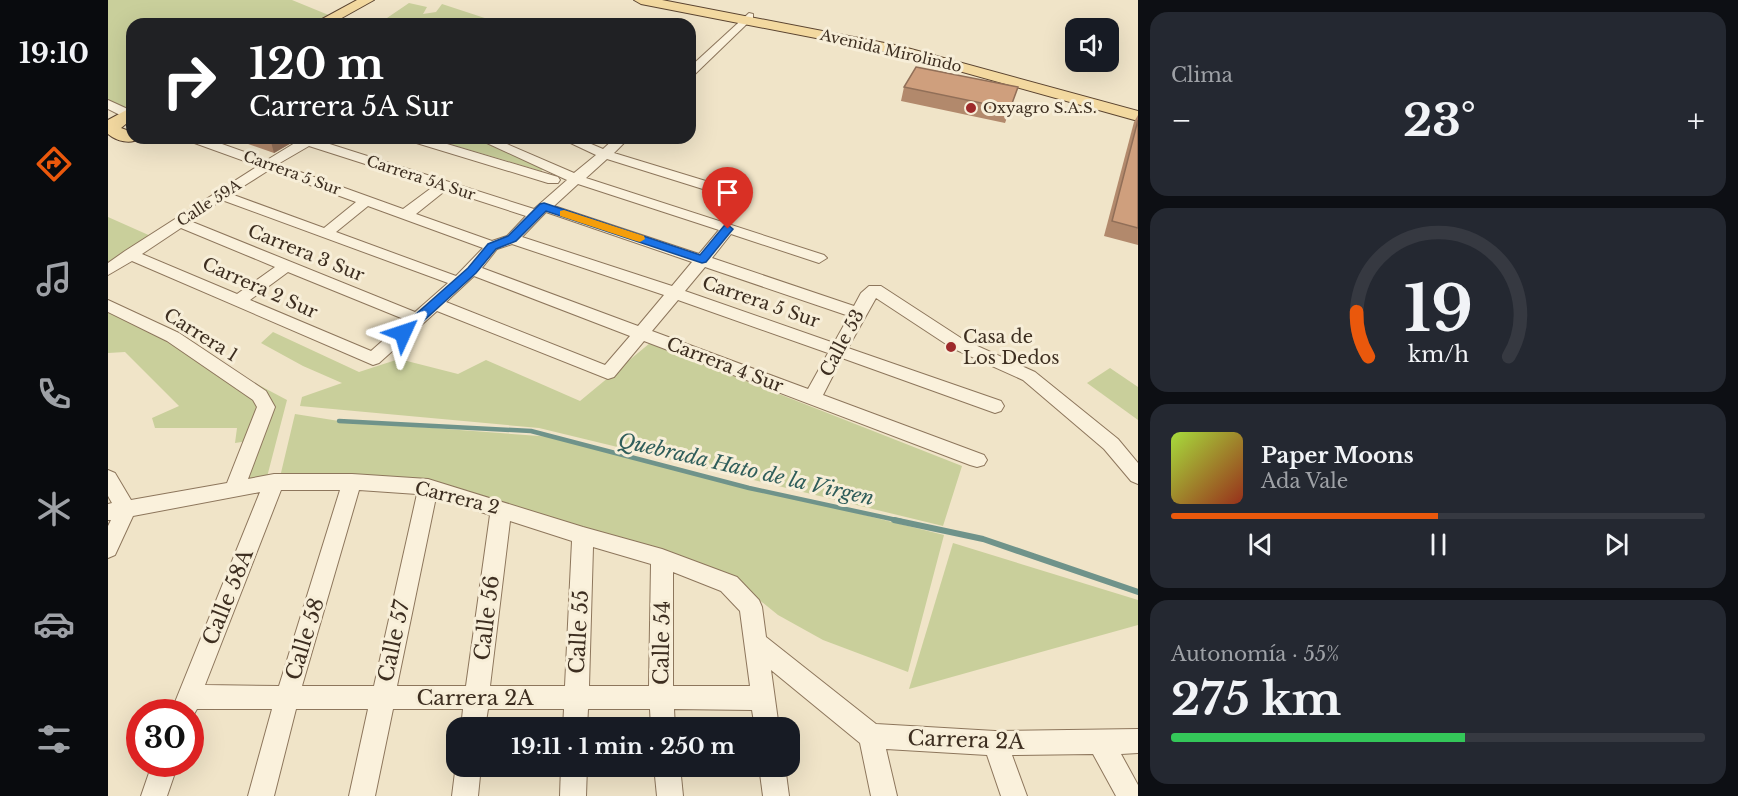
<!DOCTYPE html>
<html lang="es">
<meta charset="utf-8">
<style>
body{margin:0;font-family:"Libre Baskerville",serif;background:#242831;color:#f1f3f6;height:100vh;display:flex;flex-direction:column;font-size:22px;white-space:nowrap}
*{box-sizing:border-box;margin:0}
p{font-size:20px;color:#9ea1a6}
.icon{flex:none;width:33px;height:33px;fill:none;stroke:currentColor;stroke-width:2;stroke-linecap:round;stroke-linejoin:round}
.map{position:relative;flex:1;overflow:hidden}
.details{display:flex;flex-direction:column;gap:12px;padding:12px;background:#0d0f14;width:600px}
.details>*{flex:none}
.banner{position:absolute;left:18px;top:18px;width:570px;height:126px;border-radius:18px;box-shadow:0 6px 24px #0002;background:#202124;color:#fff;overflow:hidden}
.fabs{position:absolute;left:957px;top:18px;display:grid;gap:12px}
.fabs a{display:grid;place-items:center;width:54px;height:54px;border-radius:12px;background:#171b24;box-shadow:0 6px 24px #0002;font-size:30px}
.speed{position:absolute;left:18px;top:699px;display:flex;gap:12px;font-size:30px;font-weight:700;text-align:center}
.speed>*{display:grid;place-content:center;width:78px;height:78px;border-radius:50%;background:#171b24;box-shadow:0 6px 24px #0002;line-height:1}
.speed .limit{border:9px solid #d22;background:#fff;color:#111}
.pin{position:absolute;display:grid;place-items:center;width:51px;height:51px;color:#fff;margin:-62px -26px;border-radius:50% 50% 50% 0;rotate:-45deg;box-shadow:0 0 6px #0007}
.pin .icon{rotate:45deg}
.me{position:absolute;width:66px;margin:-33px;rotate:48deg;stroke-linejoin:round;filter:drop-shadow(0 0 4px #0008)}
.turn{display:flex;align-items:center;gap:21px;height:126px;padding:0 24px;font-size:27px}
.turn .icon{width:78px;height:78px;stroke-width:2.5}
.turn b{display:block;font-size:42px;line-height:51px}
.big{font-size:45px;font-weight:800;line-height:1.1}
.details .card{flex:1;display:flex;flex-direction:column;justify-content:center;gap:9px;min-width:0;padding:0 21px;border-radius:18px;background:#242831}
.details .dial{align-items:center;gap:0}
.dial svg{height:156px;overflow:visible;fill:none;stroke:#363941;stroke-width:7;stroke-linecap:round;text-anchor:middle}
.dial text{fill:#f1f3f6;stroke:none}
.song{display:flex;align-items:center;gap:18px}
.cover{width:72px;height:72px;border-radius:9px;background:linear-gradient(135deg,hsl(80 70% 55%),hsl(10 70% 35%))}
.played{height:6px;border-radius:3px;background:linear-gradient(90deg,#ea580c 50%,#363941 50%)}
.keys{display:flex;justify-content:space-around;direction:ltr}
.heat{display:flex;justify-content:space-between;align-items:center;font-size:33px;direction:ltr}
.charge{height:9px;border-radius:4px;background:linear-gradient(90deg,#34c759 55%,#363941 0)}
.trip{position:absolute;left:338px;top:717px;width:354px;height:60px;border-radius:18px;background:#171b24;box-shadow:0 6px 24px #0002;font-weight:800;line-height:60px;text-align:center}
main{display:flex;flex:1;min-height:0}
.dock{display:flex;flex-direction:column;width:108px;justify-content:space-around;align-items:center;background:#090b0e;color:#9ea1a6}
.dock .icon{width:42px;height:42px}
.dock .current{color:#ea580c}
.dock b{font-size:27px;color:#f1f3f6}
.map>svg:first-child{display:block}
.green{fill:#c9cf9b}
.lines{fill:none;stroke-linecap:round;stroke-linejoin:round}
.stream-far1{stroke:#6f938a;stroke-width:4.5}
.stream{stroke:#6f938a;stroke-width:6}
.minor-casing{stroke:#8d765c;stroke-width:2}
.major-casing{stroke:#5b4430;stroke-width:2}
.minor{fill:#faf1dc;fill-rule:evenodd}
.major{fill:#f3d9a0;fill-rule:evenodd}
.wall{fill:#b2896c}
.shaded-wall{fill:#916f58}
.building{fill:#cf9f7d;stroke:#916f58;stroke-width:1.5}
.route{fill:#1a73e8;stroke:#114b97;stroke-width:1.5}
.slow{fill:#f59e0b}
.poi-dot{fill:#9e2a2b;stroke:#f7eed8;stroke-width:2}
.labels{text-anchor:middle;stroke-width:6;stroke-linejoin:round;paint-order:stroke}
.far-street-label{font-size:15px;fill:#3d2e20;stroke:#f7eed8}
.far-poi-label{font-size:15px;fill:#3d2e20;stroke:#f7eed8;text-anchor:start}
.street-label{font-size:18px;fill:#3d2e20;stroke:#f7eed8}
.poi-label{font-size:18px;fill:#3d2e20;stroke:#f7eed8;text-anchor:start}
.water-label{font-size:20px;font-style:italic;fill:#2f5d5a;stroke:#f7eed8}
.near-street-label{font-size:21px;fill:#3d2e20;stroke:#f7eed8}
</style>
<main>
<nav class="dock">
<b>19:10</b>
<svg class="icon current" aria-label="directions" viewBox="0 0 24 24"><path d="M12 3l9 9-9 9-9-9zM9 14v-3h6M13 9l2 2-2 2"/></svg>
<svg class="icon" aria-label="music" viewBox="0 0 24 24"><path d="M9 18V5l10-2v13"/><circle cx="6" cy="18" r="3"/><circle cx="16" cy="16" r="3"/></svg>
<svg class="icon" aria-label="phone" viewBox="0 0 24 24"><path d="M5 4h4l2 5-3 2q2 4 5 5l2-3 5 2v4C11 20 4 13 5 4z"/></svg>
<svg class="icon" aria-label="climate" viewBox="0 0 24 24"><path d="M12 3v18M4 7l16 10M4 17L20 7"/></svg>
<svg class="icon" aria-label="car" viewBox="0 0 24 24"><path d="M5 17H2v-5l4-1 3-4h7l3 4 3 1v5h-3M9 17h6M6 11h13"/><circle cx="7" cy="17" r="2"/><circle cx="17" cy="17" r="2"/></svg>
<svg class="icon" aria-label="filters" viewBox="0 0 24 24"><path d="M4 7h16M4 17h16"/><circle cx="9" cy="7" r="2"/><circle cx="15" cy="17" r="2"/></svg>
</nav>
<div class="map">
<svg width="1030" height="796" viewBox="0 0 1030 796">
<rect width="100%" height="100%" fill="#f0e4c8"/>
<g class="green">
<path d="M 0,0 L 184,0 L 223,16 L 208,24 L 24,24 L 24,110 L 22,111 L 0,101 Z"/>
<path d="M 301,3 L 319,7 L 315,14 L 328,12 L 334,4 L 395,24 L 288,24 L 290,22 L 279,18 Z"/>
<path d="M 321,138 L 366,138 L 436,169 L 433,171 Z"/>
<path d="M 0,217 L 45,237 L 0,265 Z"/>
<path d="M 0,305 L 179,400 L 159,477 L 136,482 L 147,440 L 127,443 L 129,428 L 47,428 L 44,418 L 71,406 L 17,352 L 0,353 Z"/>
<path d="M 165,332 L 251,372 L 291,359 L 350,374 L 378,360 L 472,401 L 542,343 L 854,466 L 835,526 L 431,428 L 192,406 L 194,397 L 234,383 L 195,366 L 153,343 Z"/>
<path d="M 1002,368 L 1030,387 L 1030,420 L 979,383 Z"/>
<path d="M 187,414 L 231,421 L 445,437 L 836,535 L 800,672 L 715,640 L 670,615 L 623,577 L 333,485 L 172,477 Z"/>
<path d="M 845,543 L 1030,600 L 1030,625 L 801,689 Z"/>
</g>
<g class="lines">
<path class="stream-far1" d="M 231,421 L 423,431 L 641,488 L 793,521"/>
<path class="stream" d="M 786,520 L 875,539 L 1030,592"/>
<g class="minor-casing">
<g id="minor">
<path d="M 641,13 L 645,14 L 645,18 L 586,75 L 582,76 L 582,67 Z"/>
<path d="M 0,100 L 24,111 L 24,117 L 16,117 L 0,109 Z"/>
<path d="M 79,138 L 97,138 L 159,160 L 195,138 L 210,138 L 209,140 L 426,209 L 459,180 L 368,138 L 385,138 L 466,173 L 488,155 L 452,138 L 469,138 L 495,149 L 507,138 L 521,138 L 506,153 L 624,189 L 626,192 L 624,195 L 614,195 L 499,159 L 478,178 L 716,255 L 719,258 L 711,263 L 623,234 L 604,258 L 746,306 L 753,293 L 761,286 L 773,286 L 856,340 L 927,372 L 1010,439 L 1030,463 L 1030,484 L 1023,481 L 996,449 L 915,380 L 844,348 L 768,298 L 740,348 L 893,401 L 896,406 L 893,411 L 887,413 L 734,358 L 715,395 L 876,455 L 879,460 L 876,465 L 869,467 L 862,465 L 536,341 L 506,377 L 500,379 L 329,311 L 271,363 L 265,365 L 24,261 L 0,275 L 0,263 L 17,251 L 150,166 L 81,141 ZM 201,146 L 326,186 L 295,209 L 170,164 ZM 161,170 L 248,202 L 216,228 L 123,194 ZM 470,184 L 611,230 L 591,254 L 446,206 ZM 338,190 L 418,216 L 399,236 L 384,241 L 308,214 ZM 114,200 L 340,283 L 307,312 L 82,221 ZM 260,206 L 375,248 L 348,276 L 228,232 ZM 438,212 L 584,262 L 564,286 L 414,237 ZM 73,228 L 167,267 L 129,294 L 34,254 ZM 404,244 L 556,295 L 530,326 L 374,268 L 389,249 ZM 597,267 L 741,316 L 726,343 L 577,291 ZM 180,272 L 298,320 L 263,351 L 142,300 ZM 366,276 L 522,336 L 497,365 L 338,302 ZM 570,300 L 720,353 L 700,389 L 544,331 Z"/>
<path d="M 300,138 L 319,138 L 450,177 L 452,180 L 450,183 L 440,183 L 302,141 Z"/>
<path d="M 0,300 L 71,333 L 158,391 L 167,407 L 140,479 L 166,474 L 244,474 L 320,479 L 475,527 L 554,549 L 629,577 L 651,600 L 654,607 L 658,637 L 768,724 L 887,731 L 1030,729 L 1030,753 L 1013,754 L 1030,785 L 1030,796 L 1008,796 L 985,754 L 904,755 L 919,796 L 893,796 L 879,755 L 778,749 L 789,796 L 763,796 L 752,743 L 663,670 L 671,728 L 647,728 L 644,710 L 566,709 L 567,728 L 543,728 L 542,709 L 480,709 L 479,728 L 455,728 L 456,709 L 380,709 L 377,728 L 353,728 L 355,709 L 285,709 L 267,796 L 241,796 L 260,709 L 188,709 L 166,796 L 140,796 L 164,709 L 89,709 L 82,721 L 82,712 L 63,712 L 152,492 L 25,516 L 7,555 L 0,558 L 0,526 L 3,520 L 0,520 L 0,504 L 4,503 L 0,496 L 0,470 L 7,473 L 23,500 L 119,483 L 149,407 L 145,400 L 59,341 L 0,312 ZM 173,490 L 232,490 L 171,686 L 97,685 ZM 251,490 L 309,494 L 266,686 L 194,686 ZM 328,497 L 382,515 L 358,686 L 289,686 ZM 402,521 L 464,541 L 457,686 L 382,686 ZM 485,547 L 543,564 L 541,686 L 481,686 ZM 565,572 L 613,591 L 632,611 L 642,686 L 565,686 Z"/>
<path d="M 44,764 L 70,764 L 59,796 L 33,796 Z"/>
<path d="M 348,764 L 348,766 L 373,766 L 370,796 L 344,796 Z"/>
<path d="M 453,766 L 479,766 L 478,796 L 452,796 Z"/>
<path d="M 546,766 L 572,766 L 575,796 L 549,796 Z"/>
<path d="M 651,766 L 677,766 L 681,796 L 655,796 Z"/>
</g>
</g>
<g class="major-casing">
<g id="major">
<path d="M 249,0 L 266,0 L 223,24 L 205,24 Z"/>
<path d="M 526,0 L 554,0 L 792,46 L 1030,111 L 1030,121 L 790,54 L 533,4 Z"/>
<path d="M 24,107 L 24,119 L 13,128 L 24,132 L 24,138 L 32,138 C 23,145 8,141 0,134 L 0,120 Z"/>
</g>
</g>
<use href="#minor" class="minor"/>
<use href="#major" class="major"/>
</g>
<g class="wall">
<path d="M 796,87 L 910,87 L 897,123 L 793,101 Z"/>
<path d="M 1030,115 L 1030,245 L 996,236 L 1026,122 Z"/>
<path d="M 123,138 L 192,138 L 166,153 Z"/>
</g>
<path class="shaded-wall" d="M 162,138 L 192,138 L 166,153 Z"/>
<g class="building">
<path d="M 808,67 L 910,87 L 902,109 L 796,87 Z"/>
<path d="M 1030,120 L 1030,228 L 1004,221 Z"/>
</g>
<path class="route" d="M 436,203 L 592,255 L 616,226 L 620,225 L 625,229 L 598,262 L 594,263 L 438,211 L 408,241 L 388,249 L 368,273 L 299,336 L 290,336 L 289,333 L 290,330 L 360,268 L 380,244 L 400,236 L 432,204 Z"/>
<path class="slow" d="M 456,210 L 536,236 L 537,239 L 532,242 L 528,241 L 452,216 L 452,211 Z"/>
<g class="poi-dot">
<circle cx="863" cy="108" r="6"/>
<circle cx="843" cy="347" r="6"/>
</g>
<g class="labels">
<g class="far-street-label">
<text transform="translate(783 51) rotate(13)" y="5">Avenida Mirolindo</text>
<text transform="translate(184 173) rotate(20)" y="5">Carrera 5 Sur</text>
<text transform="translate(313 178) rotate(18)" y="5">Carrera 5A Sur</text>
<text transform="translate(101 203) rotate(-33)" y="5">Calle 59A</text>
</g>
<g class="far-poi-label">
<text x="875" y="113">Oxyagro S.A.S.</text>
</g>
<g class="street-label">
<text transform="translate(198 253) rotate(22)" y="6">Carrera 3 Sur</text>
<text transform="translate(152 288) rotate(24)" y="6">Carrera 2 Sur</text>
<text transform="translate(653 302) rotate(19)" y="6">Carrera 5 Sur</text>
<text transform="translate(93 335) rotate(32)" y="6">Carrera 1</text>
<text transform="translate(734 343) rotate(-62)" y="6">Calle 53</text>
<text transform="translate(617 365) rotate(21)" y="6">Carrera 4 Sur</text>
<text transform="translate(349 498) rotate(14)" y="6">Carrera 2</text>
</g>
<g class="poi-label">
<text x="855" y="343">Casa de<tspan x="855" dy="21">Los Dedos</tspan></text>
</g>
<g class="water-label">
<text transform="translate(638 469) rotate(13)" y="7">Quebrada Hato de la Virgen</text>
</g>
<g class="near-street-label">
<text transform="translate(120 597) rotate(-68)" y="7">Calle 58A</text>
<text transform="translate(379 618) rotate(-83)" y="7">Calle 56</text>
<text transform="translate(471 632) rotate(-87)" y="7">Calle 55</text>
<text transform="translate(197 639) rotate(-73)" y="7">Calle 58</text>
<text transform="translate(286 641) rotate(-78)" y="7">Calle 57</text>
<text transform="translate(554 643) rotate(-89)" y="7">Calle 54</text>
<text x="367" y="705">Carrera 2A</text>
<text transform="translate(858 740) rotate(2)" y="7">Carrera 2A</text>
</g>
</g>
</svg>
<div class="fabs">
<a><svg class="icon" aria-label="sound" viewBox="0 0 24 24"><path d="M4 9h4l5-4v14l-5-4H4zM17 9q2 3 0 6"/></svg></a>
</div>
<div class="speed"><div class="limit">30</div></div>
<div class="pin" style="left:620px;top:229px;background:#d93025"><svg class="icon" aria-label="arrive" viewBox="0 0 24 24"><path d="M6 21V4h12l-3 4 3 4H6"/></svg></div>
<svg class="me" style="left:295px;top:333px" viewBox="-20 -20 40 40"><path d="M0-17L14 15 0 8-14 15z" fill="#1a73e8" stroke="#fff" stroke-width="4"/></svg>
<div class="trip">19:11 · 1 min · 250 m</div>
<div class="banner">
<div class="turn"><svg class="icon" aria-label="right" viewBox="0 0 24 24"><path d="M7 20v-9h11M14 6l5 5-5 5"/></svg><div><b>120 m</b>Carrera 5A Sur</div></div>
</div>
</div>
<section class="details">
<div class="card"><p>Clima</p>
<div class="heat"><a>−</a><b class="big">23°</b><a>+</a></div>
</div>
<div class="card dial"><svg viewBox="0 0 100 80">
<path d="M14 69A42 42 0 1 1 86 69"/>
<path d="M14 69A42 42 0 0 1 8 46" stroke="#ea580c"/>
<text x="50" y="56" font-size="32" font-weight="700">19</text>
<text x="50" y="72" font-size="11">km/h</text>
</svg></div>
<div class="card">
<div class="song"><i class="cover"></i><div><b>Paper Moons</b><p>Ada Vale</p></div></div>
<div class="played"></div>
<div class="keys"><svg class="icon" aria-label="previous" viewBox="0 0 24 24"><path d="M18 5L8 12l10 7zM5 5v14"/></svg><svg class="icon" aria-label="pause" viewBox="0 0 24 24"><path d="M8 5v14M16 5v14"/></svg><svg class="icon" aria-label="next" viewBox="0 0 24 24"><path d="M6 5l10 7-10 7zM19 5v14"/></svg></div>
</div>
<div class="card"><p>Autonomía · 55%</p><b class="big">275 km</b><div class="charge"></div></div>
</section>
</main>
